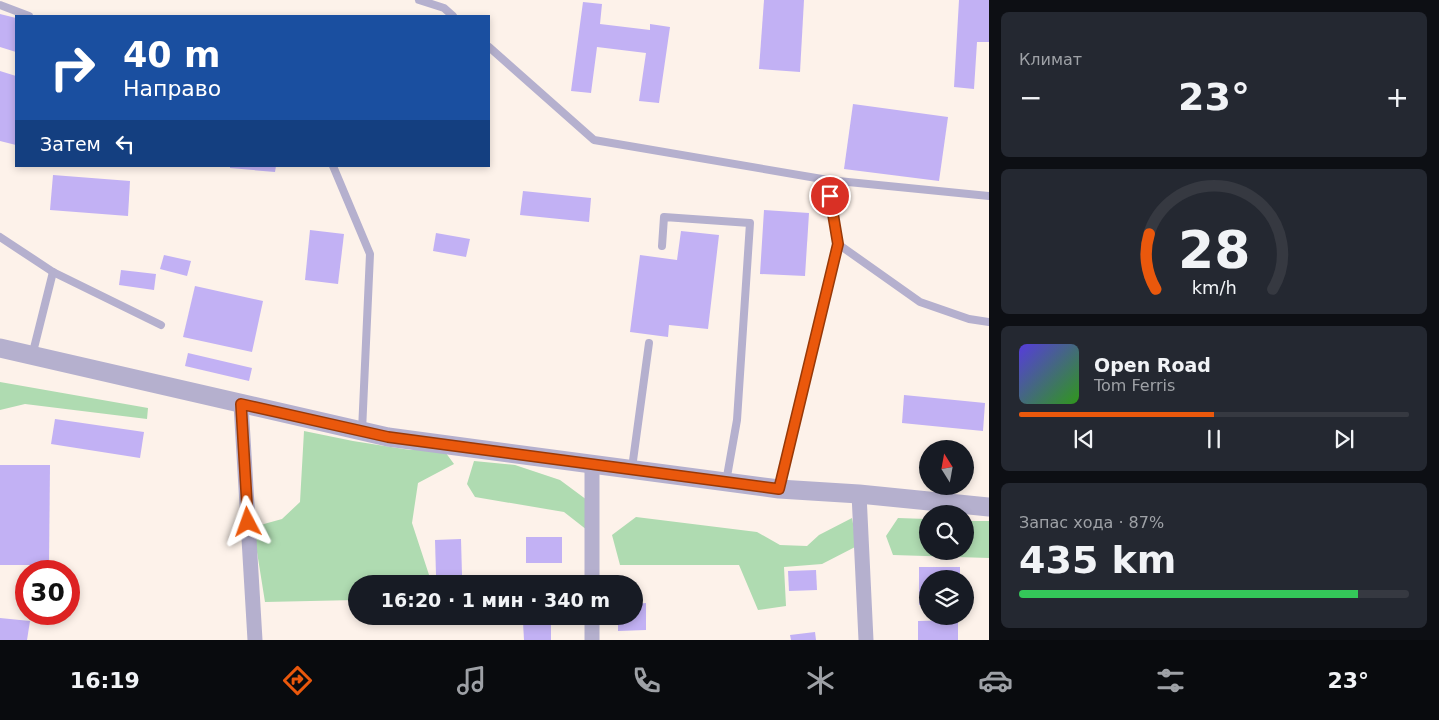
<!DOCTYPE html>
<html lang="ru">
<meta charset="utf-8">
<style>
body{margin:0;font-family:"DejaVu Sans",sans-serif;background:#242831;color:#f1f3f6;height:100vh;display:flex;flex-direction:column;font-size:19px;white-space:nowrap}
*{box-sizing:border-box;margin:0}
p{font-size:16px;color:#9ea1a6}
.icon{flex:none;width:28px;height:28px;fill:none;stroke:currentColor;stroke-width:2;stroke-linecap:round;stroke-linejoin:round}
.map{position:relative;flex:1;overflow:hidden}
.panel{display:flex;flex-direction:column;gap:12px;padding:12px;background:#0d0f14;width:450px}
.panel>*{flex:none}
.top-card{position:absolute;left:15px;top:15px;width:475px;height:152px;border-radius:0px;box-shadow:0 2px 8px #0003;background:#1a4fa0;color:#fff;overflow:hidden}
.needle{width:32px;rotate:349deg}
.fabs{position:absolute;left:919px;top:440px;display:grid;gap:10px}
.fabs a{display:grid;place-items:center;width:55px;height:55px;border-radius:50%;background:#171b24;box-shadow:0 2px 8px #0003;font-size:25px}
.speed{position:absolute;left:15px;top:560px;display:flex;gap:10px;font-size:25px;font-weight:700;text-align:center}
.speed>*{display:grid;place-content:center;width:65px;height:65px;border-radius:50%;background:#171b24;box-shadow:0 2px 8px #0003;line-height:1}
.speed .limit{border:8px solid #d22;background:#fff;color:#111}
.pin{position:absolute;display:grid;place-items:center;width:42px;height:42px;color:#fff;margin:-21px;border:2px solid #fff;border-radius:50%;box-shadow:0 1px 5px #0007}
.me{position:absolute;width:55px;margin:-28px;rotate:356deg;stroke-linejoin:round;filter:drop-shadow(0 0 4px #0008)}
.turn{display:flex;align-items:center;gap:18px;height:105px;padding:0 25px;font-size:22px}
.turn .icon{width:65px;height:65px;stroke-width:2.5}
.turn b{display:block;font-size:35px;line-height:42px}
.then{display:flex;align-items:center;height:48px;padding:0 25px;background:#0003;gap:10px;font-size:19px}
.big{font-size:38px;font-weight:700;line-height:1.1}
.panel .widget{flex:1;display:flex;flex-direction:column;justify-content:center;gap:8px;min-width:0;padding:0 18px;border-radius:8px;background:#242831}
.panel .dial{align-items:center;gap:0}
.dial svg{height:130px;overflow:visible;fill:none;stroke:#363941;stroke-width:7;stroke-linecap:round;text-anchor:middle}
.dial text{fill:#f1f3f6;stroke:none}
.song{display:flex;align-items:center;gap:15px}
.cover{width:60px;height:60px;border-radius:8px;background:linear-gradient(135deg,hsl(250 70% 55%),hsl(110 70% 35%))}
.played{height:5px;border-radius:2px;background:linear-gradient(90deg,#ea580c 50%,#363941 50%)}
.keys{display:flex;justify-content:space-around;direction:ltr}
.heat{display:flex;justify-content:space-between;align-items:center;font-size:28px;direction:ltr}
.charge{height:8px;border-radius:4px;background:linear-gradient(90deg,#34c759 87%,#363941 0)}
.trip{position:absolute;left:348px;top:575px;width:295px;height:50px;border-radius:25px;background:#171b24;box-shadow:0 2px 8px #0003;font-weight:700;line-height:50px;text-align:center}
.tabs{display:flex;height:80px;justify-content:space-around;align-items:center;background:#090b0e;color:#9ea1a6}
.tabs .icon{width:35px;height:35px}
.tabs .current{color:#ea580c}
.tabs b{font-size:22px;color:#f1f3f6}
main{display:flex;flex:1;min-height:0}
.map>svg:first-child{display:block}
.green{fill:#afdbb1}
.building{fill:#c2b1f4}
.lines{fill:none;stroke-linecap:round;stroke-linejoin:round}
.service{stroke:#b5b0ce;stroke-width:8}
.minor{stroke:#b5b0ce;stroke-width:15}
.tertiary{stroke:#b5b0ce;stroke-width:19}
.route-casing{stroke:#983908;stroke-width:12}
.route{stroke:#ea580c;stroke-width:9}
</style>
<main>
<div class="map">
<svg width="989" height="640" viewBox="0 0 989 640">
<rect width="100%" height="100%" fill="#fdf2ea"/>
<g class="green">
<path d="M 0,382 L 148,408 L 147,419 L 25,404 L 0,410 Z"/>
<path d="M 304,431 L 353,441 L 410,450 L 443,449 L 454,464 L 418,483 L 412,523 L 432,584 L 356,584 L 356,600 L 265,602 L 253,527 L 282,519 L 300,502 Z"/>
<path d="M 474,461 L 515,465 L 560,480 L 587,500 L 587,530 L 564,512 L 475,497 L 467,484 Z"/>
<path d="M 636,517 L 757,532 L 780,545 L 807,546 L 819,535 L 852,518 L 857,546 L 822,564 L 784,567 L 786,606 L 758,610 L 739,565 L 620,565 L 612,535 Z"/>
<path d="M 898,518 L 927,519 L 928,551 L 965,551 L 965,521 L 989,521 L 989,558 L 893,555 L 886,536 Z"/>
</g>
<g class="building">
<path d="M 764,0 L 804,0 L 800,72 L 759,69 Z"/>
<path d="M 959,0 L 989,0 L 989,42 L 977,42 L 974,89 L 954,87 Z"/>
<path d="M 583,2 L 602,4 L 600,24 L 650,30 L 650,24 L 670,27 L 659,103 L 639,101 L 646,53 L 597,47 L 591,93 L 571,91 Z"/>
<path d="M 0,14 L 16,18 L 16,52 L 0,47 Z"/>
<path d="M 0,71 L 16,76 L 16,145 L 0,141 Z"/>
<path d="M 853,104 L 948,117 L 939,181 L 844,169 Z"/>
<path d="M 230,166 L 276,166 L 275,172 L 230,168 Z"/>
<path d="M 53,175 L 130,181 L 128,216 L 50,210 Z"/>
<path d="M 523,191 L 591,198 L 589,222 L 520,215 Z"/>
<path d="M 764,210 L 809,213 L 805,276 L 760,274 Z"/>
<path d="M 310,230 L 344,234 L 338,284 L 305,280 Z"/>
<path d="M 681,231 L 719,235 L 708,329 L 669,325 L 668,337 L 630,332 L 640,255 L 677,260 Z"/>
<path d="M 436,233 L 470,239 L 466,257 L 433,251 Z"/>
<path d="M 164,255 L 191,261 L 187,276 L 160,269 Z"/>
<path d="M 121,270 L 156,274 L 154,290 L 119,285 Z"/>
<path d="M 195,286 L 263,301 L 252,352 L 183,337 Z"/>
<path d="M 188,353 L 252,368 L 249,381 L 185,366 Z"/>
<path d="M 904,395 L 985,403 L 983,431 L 902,423 Z"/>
<path d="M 55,419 L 144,432 L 140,458 L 51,444 Z"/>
<path d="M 0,465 L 50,465 L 49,565 L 0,565 Z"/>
<rect x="526" y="537" width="36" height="26"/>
<path d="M 461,539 L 462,575 L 436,575 L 435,540 Z"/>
<path d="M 919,567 L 960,567 L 960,579 L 928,579 L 928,605 L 919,605 Z"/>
<path d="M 816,570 L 817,590 L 789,591 L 788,571 Z"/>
<path d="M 646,603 L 646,630 L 618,631 L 618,616 L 634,616 L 634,604 Z"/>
<path d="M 0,618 L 30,621 L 27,640 L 0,640 Z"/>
<path d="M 958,620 L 958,640 L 918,640 L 918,621 Z"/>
<path d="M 551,621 L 551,640 L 524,640 L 523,622 Z"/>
<path d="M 815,632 L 816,640 L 791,640 L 790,635 Z"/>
</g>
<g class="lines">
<g class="service">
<path d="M 419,0 L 444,8 L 453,16"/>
<path d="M 0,5 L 29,16"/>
<path d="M 489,47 L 594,140 L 828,180 L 989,196"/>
<path d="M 333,166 L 370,254 L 362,431"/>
<path d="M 828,180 L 838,244 L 920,302 L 969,319 L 989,322"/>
<path d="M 0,237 L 53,272 L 161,325"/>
<path d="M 662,246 L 664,217 L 750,223 L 737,420 L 726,482"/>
<path d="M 32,356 L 53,272"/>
<path d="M 632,468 L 649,343"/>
<path d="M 779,489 L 838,244"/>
</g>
<g class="minor">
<path d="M 241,404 L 255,640"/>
<path d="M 592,465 L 592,584"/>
<path d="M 859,494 L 866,640"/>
<path d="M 592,616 L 592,640"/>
</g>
<path class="tertiary" d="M 0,348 L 388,437 L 779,489 L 859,494 L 989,507"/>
</g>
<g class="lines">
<g class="route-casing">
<path id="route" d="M 248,522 L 241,404 L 388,437 L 779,489 L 838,244 L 830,196"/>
</g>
<use href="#route" class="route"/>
</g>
</svg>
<div class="fabs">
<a><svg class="needle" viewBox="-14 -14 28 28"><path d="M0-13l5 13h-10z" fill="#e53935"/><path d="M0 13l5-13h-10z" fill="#9ea1a6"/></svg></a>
<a><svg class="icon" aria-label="search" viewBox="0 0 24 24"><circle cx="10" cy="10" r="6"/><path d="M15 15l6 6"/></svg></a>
<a><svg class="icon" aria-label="layers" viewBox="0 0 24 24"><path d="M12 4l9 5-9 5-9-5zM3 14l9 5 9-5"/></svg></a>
</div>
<div class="speed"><div class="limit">30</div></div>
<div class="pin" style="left:830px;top:196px;background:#d93025"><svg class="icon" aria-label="arrive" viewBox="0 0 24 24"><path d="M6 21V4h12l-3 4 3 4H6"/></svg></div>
<svg class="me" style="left:248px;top:522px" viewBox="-20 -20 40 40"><path d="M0-17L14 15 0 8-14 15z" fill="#ea580c" stroke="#fff" stroke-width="4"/></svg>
<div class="trip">16:20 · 1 мин · 340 m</div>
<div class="top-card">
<div class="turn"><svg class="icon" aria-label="right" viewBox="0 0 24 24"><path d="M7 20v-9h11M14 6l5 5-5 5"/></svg><div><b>40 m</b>Направо</div></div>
<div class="then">Затем<svg class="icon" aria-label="left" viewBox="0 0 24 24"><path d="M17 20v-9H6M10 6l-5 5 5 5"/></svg></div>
</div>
</div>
<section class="panel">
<div class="widget"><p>Климат</p>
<div class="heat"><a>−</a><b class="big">23°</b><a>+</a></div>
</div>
<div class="widget dial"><svg viewBox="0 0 100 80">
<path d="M14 69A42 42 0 1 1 86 69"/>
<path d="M14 69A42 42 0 0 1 10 35" stroke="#ea580c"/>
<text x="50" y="56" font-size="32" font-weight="700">28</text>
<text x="50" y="72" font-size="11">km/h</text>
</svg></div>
<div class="widget">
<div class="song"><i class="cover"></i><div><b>Open Road</b><p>Tom Ferris</p></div></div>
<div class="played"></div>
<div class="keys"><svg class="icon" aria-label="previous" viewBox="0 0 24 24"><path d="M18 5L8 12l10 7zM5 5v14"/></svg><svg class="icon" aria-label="pause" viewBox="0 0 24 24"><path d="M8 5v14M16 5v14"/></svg><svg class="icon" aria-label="next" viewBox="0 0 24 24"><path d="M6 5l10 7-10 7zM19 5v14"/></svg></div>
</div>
<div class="widget"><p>Запас хода · 87%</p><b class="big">435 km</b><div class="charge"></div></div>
</section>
</main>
<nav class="tabs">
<b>16:19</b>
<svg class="icon current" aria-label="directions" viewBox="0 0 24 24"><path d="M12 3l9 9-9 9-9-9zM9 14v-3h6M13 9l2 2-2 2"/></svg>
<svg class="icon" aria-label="music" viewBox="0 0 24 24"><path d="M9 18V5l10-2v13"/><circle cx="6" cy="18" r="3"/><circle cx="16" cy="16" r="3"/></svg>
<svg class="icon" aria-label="phone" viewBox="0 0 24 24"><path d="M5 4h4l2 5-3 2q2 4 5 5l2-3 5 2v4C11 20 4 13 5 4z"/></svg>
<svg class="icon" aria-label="climate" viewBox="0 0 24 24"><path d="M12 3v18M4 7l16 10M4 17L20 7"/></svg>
<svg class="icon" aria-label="car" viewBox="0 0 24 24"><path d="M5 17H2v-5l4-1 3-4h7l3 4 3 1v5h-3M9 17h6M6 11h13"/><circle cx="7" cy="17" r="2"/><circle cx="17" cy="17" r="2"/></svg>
<svg class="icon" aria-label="filters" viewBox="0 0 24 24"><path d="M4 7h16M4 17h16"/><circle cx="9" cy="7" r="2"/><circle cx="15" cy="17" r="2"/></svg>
<b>23°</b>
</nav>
